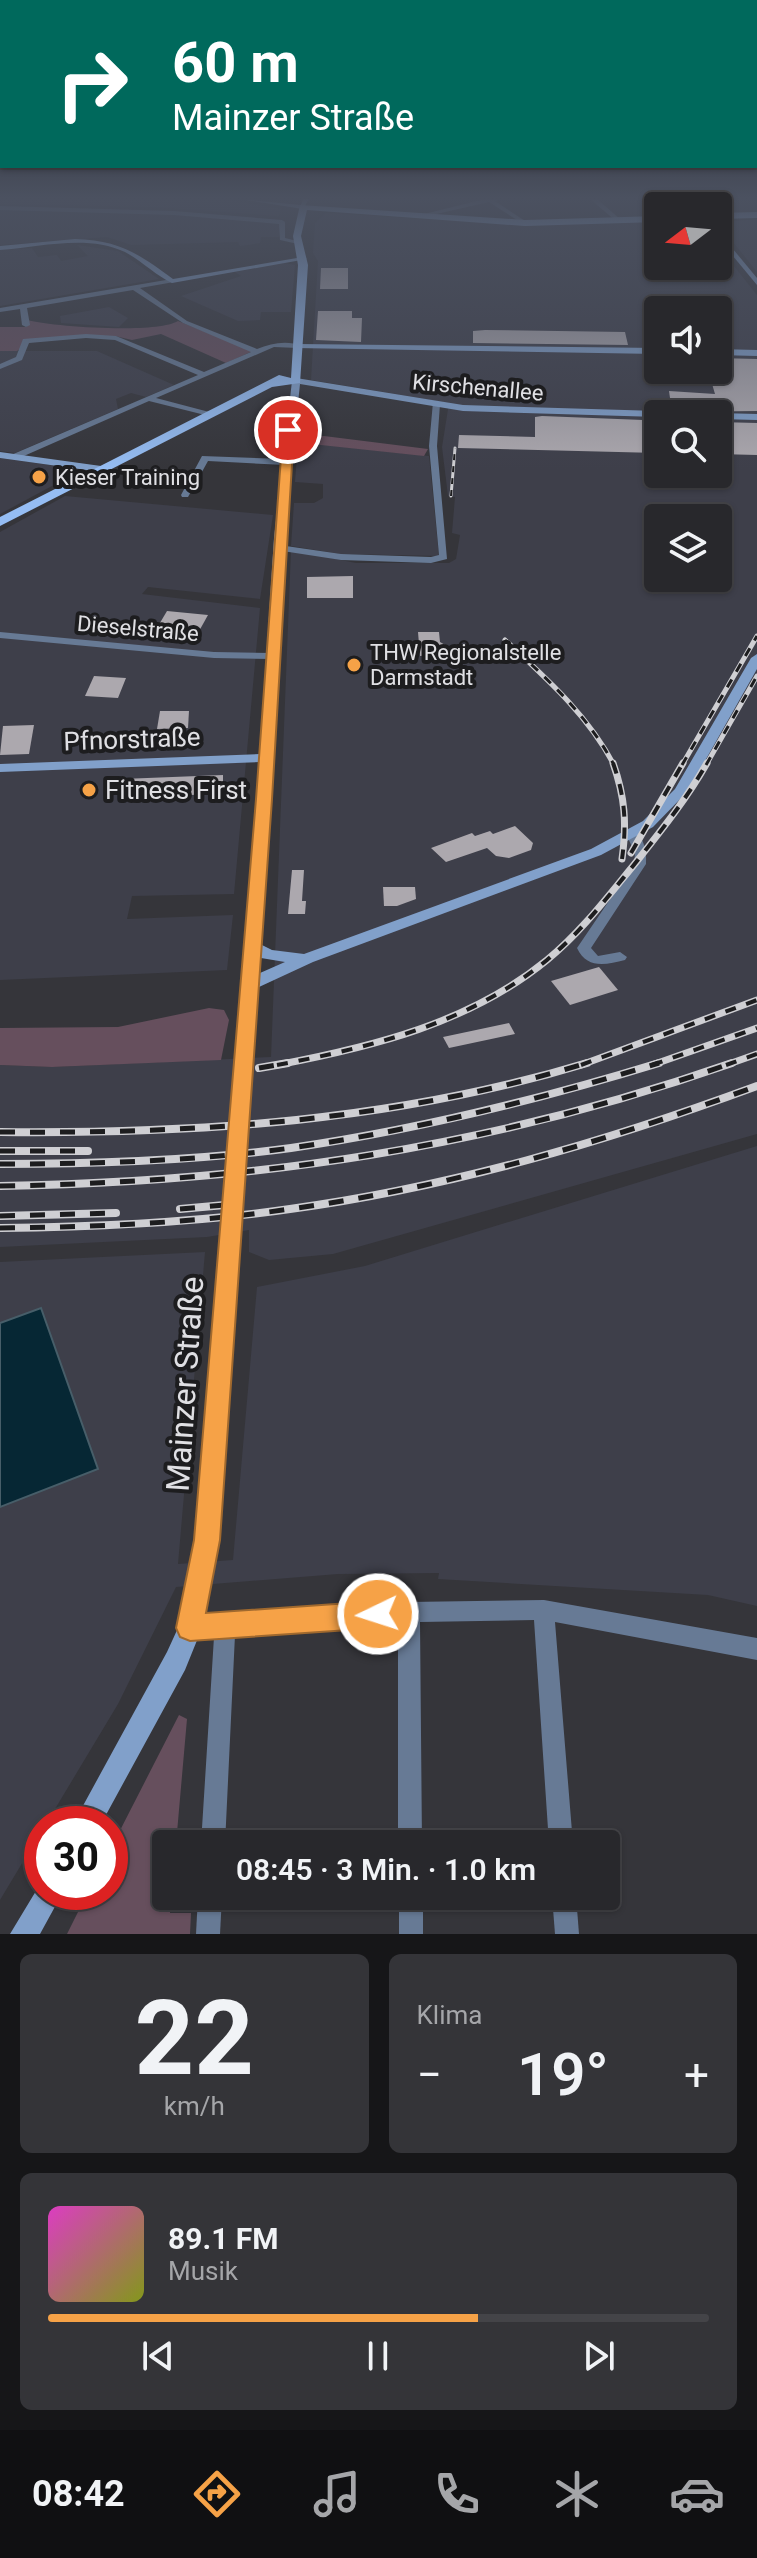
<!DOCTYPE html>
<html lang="de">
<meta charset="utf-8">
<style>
body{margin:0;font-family:Roboto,sans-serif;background:#343438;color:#f1f3f6;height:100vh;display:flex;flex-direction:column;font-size:30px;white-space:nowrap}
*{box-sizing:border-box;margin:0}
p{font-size:26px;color:#a5a6a9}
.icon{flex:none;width:44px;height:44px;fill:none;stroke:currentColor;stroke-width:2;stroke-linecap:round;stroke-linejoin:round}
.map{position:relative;height:1934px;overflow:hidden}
.details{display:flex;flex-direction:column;gap:20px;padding:20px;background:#161618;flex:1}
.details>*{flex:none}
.guide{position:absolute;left:0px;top:0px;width:758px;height:168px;box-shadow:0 2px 6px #0004,0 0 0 2px #444448;background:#00695c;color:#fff;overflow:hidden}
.needle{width:52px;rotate:254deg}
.buttons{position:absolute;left:644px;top:192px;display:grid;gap:16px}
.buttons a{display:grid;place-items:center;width:88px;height:88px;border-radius:8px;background:#28282c;box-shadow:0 2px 6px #0004,0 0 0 2px #444448;font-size:40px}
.speed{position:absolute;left:24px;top:1806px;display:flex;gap:16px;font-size:40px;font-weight:700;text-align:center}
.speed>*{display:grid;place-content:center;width:104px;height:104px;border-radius:50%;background:#28282c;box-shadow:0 2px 6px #0004,0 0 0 2px #444448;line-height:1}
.speed .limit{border:12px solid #d22;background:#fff;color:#111}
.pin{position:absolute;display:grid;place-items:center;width:68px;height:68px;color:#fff;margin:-34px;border:4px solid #fff;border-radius:50%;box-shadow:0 2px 8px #0007}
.me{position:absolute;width:88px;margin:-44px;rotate:266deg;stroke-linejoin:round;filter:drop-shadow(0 0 6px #0008)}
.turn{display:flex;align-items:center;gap:28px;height:168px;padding:0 40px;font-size:36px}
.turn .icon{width:104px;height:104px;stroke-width:2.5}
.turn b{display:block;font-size:56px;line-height:68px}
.big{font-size:60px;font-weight:600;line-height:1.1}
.details .widget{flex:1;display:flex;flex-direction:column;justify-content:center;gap:12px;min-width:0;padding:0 28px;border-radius:12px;background:#343438}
.details .dial{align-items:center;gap:0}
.dial b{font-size:104px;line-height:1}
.song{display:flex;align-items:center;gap:24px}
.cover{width:96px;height:96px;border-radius:12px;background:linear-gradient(135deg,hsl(310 70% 55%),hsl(70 70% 35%))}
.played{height:8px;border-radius:4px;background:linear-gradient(90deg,#f6a247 65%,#444448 65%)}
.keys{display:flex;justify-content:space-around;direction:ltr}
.heat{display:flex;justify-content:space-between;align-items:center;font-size:44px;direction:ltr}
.details .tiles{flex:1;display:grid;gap:20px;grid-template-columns:1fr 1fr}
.widget:last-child{grid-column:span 2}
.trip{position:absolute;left:152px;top:1830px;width:468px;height:80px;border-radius:8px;background:#28282c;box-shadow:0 2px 6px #0004,0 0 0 2px #444448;font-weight:600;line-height:80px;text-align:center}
.tabs{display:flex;height:128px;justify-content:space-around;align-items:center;background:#101012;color:#a5a6a9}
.tabs .icon{width:56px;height:56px}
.tabs .active{color:#f6a247}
.tabs b{font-size:36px;color:#f1f3f6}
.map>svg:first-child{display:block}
.built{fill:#3e3f4a;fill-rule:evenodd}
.green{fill:#664f5d}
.water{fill:#062734;stroke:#475e69;stroke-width:2}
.building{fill:#aca8ae}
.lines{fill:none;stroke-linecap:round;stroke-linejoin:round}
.street{fill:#677a95;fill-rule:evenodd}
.secondary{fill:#81a0ca;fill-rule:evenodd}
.primary{fill:#95bdf3;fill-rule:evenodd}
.rail-far3-casing{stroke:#cfcfd3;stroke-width:3}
.rail-far2-casing{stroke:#cfcfd3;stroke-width:5}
.rail-far1-casing{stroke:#cfcfd3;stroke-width:7}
.rail-casing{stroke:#cfcfd3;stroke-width:8}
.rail-far3{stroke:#1d1d1f;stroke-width:2;stroke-dasharray:6;stroke-linecap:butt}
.rail-far2{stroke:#1d1d1f;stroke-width:3;stroke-dasharray:9;stroke-linecap:butt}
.rail-far1{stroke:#1d1d1f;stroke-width:4;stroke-dasharray:11;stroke-linecap:butt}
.rail{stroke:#1d1d1f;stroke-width:5;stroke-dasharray:15;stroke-linecap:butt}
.route{fill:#f6a247;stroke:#a0692e;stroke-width:2}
.poi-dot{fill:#f6a247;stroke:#1d1d1f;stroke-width:3}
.labels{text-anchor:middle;stroke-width:8;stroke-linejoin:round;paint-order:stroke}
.far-street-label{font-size:22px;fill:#e0e0e4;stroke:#1d1d1f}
.far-poi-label{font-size:22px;fill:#e0e0e4;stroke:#1d1d1f;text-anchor:start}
.street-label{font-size:26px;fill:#e0e0e4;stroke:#1d1d1f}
.poi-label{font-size:26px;fill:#e0e0e4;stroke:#1d1d1f;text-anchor:start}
.near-street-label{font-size:32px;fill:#e0e0e4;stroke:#1d1d1f}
</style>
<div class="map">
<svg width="757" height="1934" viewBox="0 0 757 1934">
<rect width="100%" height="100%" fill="#35353a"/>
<g class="built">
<path d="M 0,199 L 223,199 L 281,209 L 279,216 L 154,207 L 0,204 Z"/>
<path d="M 0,209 L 155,213 L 280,223 L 279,237 L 261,237 L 260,243 L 248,245 L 240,246 L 238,242 L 131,245 L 107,237 L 0,245 Z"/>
<path d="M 326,213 L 524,225 L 658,222 L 658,266 L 718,266 L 718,246 L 757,295 L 757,1134 L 333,1254 L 269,1260 L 249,1252 L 249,1230 L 207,1237 L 0,1247 L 0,1065 L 53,1067 L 271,1057 L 291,550 L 356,563 L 449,563 L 456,559 L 460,535 L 452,533 L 455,497 L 448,496 L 442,447 L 449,403 L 311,380 L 318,261 L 313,253 L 315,223 ZM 658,310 L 718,310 L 718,370 L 658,370 ZM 658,414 L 718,414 L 718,474 L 658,474 ZM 658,518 L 718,518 L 718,578 L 658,578 Z"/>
<path d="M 757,219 L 757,272 L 718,223 Z"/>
<path d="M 77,245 L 118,251 L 159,279 L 0,306 L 0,250 L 32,248 L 38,257 L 57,255 L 61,261 L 88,256 Z"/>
<path d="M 284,263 L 295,265 L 291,312 L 261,312 L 260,320 L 238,321 L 181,296 L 241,276 L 235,272 Z"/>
<path d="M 109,307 L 128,318 L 119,327 L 61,323 L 60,316 Z"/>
<path d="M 0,351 L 97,351 L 174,385 L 146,397 L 131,393 L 116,399 L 118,409 L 15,453 L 0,451 Z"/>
<path d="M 298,442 L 429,456 L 439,556 L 340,554 L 291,546 L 294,503 L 314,503 L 323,498 L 323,484 L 295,482 Z"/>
<path d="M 0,458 L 72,468 L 78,472 L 0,514 Z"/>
<path d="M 65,496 L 273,515 L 260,599 L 148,587 L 142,594 L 260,608 L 234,894 L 132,896 L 127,919 L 233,915 L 227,970 L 0,980 L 0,532 Z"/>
<path d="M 757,1146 L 757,1606 L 708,1595 L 438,1579 L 439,1573 L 338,1574 L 176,1587 L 118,1704 L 46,1824 L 42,1824 L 42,1830 L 0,1900 L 0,1262 L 205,1252 L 178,1564 L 233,1560 L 257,1287 L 365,1266 Z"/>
</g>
<g class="green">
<path d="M 27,320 C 54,327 156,334 178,321 L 253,351 L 226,363 L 161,334 L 132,340 L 115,336 L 35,339 L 17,351 L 0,351 L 0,327 L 27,327 Z"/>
<path d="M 324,436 L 428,449 L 424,456 L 302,443 L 302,438 Z"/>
<path d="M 209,1008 L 224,1010 L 229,1020 L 221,1060 L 52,1067 L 0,1065 L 0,1028 L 118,1027 Z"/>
<path d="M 179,1715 L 187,1719 L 176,1844 L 166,1844 L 166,1896 L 171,1896 L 170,1913 L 191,1913 L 190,1934 L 67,1934 L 88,1892 L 110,1892 L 110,1850 Z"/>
</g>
<path class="water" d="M 41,1308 L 98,1469 L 0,1507 L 0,1323 Z"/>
<g class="building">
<path d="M 321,268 L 348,268 L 348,289 L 320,289 Z"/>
<path d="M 318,311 L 352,311 L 352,318 L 362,318 L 361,342 L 316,340 Z"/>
<path d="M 485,330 L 625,332 L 628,345 L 473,343 L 473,331 Z"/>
<path d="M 718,358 L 757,359 L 757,411 L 672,412 L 669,391 L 715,394 L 708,370 L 718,370 Z"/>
<path d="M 542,416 L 643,420 L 646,434 L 650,434 L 651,440 L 658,440 L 658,453 L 458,448 L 459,435 L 535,437 L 535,417 Z"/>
<path d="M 718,422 L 757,423 L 757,455 L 718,454 Z"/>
<path d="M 353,576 L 353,598 L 307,598 L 307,577 Z"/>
<path d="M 167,611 L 208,615 L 193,642 L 151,638 Z"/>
<path d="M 418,632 L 439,632 L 440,642 L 447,646 L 502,646 L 527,659 L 433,660 L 432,655 L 420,656 Z"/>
<path d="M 94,676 L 126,678 L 118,698 L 85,696 Z"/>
<path d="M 160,711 L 189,711 L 188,728 L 157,729 Z"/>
<path d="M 34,725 L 29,754 L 0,755 L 3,726 Z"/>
<path d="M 223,775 L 223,794 L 121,797 L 122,779 Z"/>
<path d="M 515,826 L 533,843 L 531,850 L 509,858 L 496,856 L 487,848 L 446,862 L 431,848 L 472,833 L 475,836 L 490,831 L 493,834 Z"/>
<path d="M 292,870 L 304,870 L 302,901 L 306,901 L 305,914 L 288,914 Z"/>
<path d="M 383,887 L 415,887 L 416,899 L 397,906 L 384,906 Z"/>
<path d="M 599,967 L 618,990 L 570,1005 L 551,981 Z"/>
<path d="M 509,1023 L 515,1034 L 449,1048 L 443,1037 Z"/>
</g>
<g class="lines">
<g class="street">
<path d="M 485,199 L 499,199 L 495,201 L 528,223 L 523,224 L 489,202 L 419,218 L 416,216 Z"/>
<path d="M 590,199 L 597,199 L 620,219 L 620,221 L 616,221 Z"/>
<path d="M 692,199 L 698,199 L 701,206 L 695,206 Z"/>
<path d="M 0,206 L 174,211 L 282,220 L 285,222 L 285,238 L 301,242 L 298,244 L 280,240 L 279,224 L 174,215 L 0,210 Z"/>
<path d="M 172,279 L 174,282 L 140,288 L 187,321 L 257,349 C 272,343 287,340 302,346 L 298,348 L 274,347 L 156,398 L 213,413 L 213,417 L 149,401 L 17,459 L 11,459 L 11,455 L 198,375 L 115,340 L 86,338 L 29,343 L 22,360 L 0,369 L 0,364 L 16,357 L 23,339 L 86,334 L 116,336 L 204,372 L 251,352 L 183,323 L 133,290 L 27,308 L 30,325 L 26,327 L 22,325 L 20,309 L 0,312 L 0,308 Z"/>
<path d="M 433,402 L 440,404 L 437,446 L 447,559 L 431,563 L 341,560 L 276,550 L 276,546 L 279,545 L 341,554 L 431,557 L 439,555 L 429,446 Z"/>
<path d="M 202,456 L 285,459 L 289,462 L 285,465 L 208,461 L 188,497 L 182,497 L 181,495 Z"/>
<path d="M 0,632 L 214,652 L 273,653 L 278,656 L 273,659 L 214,658 L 0,638 Z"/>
<path d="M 632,830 C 644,835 647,852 646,864 L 591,948 L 598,956 L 620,952 L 627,957 L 625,960 C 605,965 587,969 577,948 L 634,864 L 635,853 L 626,834 Z"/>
<path d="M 544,1600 L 757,1638 L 757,1660 L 555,1622 L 573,1844 L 549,1844 L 534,1620 L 420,1622 L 422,1844 L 398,1844 L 398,1623 L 235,1635 L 225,1844 L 201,1844 L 214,1637 L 190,1638 L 183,1635 L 179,1628 L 183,1621 L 190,1618 L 225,1615 L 409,1602 Z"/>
<path d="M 198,1896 L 222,1896 L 220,1934 L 196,1934 Z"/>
<rect x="399" y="1896" width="24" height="38"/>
<path d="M 552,1896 L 576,1896 L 579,1934 L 555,1934 Z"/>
</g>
<g class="secondary">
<path d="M 240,199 L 301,205 L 303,199 L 309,199 L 303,209 Z"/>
<path d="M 718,231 L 757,278 L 757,285 L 718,238 Z"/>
<path d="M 75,239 C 119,240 139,254 173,279 L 303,257 L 307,259 L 172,283 C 155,275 142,261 125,252 C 88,234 39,247 0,250 L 0,246 Z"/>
<path d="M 298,344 L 658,348 L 658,354 L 295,348 L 294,346 Z"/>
<path d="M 718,349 L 757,350 L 757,356 L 718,355 Z"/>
<path d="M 296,378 L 463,405 L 658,411 L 663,414 L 658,414 L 658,417 L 463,411 L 300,384 L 284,538 L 262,945 L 272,950 L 304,954 L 591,849 L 643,821 L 675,789 L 751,658 L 757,654 L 757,669 L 688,791 L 653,827 L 601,855 L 313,962 L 259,987 L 219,1540 L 202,1628 L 185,1670 L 101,1824 L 73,1824 L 167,1652 L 178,1628 L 195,1540 L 260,762 L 0,772 L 0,764 L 260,754 L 274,538 L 292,381 ZM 261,958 L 285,962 L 260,973 Z"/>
<path d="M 718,413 L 757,414 L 757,420 L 718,419 L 718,414 L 715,414 Z"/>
<path d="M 0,452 L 101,466 L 106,469 L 101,472 L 0,458 Z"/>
<path d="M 42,1881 L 42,1892 L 63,1892 L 40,1934 L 10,1934 Z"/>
</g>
<g class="primary">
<path d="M 300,205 L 525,220 L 658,216 L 658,222 L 525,226 L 307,210 L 301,236 L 308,265 L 300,383 L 272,387 L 0,526 L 0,517 L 279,375 L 291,378 L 298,265 L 293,236 Z"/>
<path d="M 757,212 L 757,218 L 718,219 L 718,213 Z"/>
</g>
<g class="rail-far3-casing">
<path id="rail-far3" d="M 451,496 L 455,448"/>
</g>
<g class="rail-far2-casing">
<g id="rail-far2">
<path d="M 505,640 C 546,678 588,715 614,765"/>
<path d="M 682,765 L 757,636"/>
<path d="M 706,765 L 757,676"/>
</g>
</g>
<g class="rail-far1-casing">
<g id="rail-far1">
<path d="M 613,763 C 625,797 627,823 622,859"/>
<path d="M 631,853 L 683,763"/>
<path d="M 277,1065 C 372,1047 470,1023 547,960 C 580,933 606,899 633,866 C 660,832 686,800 707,763"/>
<path d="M 581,1065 L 757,1000"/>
<path d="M 652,1065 L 757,1028"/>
<path d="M 726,1065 L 757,1054"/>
</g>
</g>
<g class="rail-casing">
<g id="rail">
<path d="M 259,1068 L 288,1063"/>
<path d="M 0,1132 C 198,1134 397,1121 587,1063"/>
<path d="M 0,1151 L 88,1151"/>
<path d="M 0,1164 C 97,1164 195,1161 291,1148 C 417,1130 538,1100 659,1063"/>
<path d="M 0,1186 C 257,1182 489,1148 732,1063"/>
<path d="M 180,1209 L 236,1204"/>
<path d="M 0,1216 L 116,1213"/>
<path d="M 0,1228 C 97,1227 194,1223 290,1209 C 451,1187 605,1142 757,1086"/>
</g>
</g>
<use href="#rail-far3" class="rail-far3"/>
<use href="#rail-far2" class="rail-far2"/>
<use href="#rail-far1" class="rail-far1"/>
<use href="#rail" class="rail"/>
</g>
<linearGradient id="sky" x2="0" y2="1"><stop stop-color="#1d1d20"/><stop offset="0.42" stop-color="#4b5160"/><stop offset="1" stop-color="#4b5160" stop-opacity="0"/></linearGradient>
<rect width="757" height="470" fill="url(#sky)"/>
<path class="route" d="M 288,427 L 294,430 L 272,799 L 220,1540 L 206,1613 L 378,1601 L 388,1605 L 392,1614 L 388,1624 L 378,1628 L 190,1641 L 180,1637 L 176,1628 L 194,1540 L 256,799 L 283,430 Z"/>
<g class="poi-dot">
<circle cx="39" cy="477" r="8"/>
<circle cx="354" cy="665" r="8"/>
<circle cx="89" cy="790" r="8"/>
</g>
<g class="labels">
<g class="far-street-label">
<text transform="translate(478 387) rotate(5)" y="8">Kirschenallee</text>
<text transform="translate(138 628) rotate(5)" y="8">Dieselstraße</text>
</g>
<g class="far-poi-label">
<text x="55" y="485">Kieser Training</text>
<text x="370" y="660">THW Regionalstelle<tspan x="370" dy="25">Darmstadt</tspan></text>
</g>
<g class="street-label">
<text transform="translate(132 739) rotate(-2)" y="9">Pfnorstraße</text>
</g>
<g class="poi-label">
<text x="105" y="799">Fitness First</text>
</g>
<g class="near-street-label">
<text transform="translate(185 1384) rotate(-86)" y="11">Mainzer Straße</text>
</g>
</g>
</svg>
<div class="buttons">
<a><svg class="needle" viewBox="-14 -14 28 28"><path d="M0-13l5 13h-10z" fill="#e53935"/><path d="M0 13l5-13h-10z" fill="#a5a6a9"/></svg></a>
<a><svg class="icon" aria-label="sound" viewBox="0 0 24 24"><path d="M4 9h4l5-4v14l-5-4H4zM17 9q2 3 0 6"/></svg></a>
<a><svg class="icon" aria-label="search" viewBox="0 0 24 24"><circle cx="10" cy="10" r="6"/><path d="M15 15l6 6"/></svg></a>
<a><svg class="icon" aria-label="layers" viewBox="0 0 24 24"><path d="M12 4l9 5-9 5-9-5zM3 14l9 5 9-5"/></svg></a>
</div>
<div class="speed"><div class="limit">30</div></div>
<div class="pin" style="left:288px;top:430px;background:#d93025"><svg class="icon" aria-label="arrive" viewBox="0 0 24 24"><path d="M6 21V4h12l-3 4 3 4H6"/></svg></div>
<svg class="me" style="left:378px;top:1614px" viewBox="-20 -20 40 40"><circle r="17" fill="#f6a247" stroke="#fff" stroke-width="3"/><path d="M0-11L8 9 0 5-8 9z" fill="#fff"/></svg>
<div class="trip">08:45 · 3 Min. · 1.0 km</div>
<div class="guide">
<div class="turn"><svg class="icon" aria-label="right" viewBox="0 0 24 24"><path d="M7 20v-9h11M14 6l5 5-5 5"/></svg><div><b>60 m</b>Mainzer Straße</div></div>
</div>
</div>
<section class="details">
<div class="tiles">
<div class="widget dial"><b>22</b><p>km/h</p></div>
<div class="widget"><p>Klima</p>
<div class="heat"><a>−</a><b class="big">19°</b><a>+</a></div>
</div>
<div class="widget">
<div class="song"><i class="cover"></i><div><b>89.1 FM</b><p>Musik</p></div></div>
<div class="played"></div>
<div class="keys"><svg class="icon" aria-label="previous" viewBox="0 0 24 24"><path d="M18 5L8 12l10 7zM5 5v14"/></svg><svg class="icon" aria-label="pause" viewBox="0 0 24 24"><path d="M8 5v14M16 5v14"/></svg><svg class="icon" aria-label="next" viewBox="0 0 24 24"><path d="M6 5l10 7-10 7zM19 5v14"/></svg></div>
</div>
</div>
</section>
<nav class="tabs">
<b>08:42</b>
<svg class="icon active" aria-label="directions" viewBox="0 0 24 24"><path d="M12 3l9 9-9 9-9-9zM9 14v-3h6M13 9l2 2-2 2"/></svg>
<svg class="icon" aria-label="music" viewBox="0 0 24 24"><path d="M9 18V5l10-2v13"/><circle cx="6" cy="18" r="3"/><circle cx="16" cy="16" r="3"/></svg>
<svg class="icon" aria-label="phone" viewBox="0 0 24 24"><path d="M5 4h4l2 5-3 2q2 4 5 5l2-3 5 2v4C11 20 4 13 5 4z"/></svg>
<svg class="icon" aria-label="climate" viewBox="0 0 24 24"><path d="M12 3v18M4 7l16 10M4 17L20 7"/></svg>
<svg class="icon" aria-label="car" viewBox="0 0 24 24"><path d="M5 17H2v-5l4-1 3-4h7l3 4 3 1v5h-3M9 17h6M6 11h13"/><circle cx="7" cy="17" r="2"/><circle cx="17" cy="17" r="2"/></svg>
</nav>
